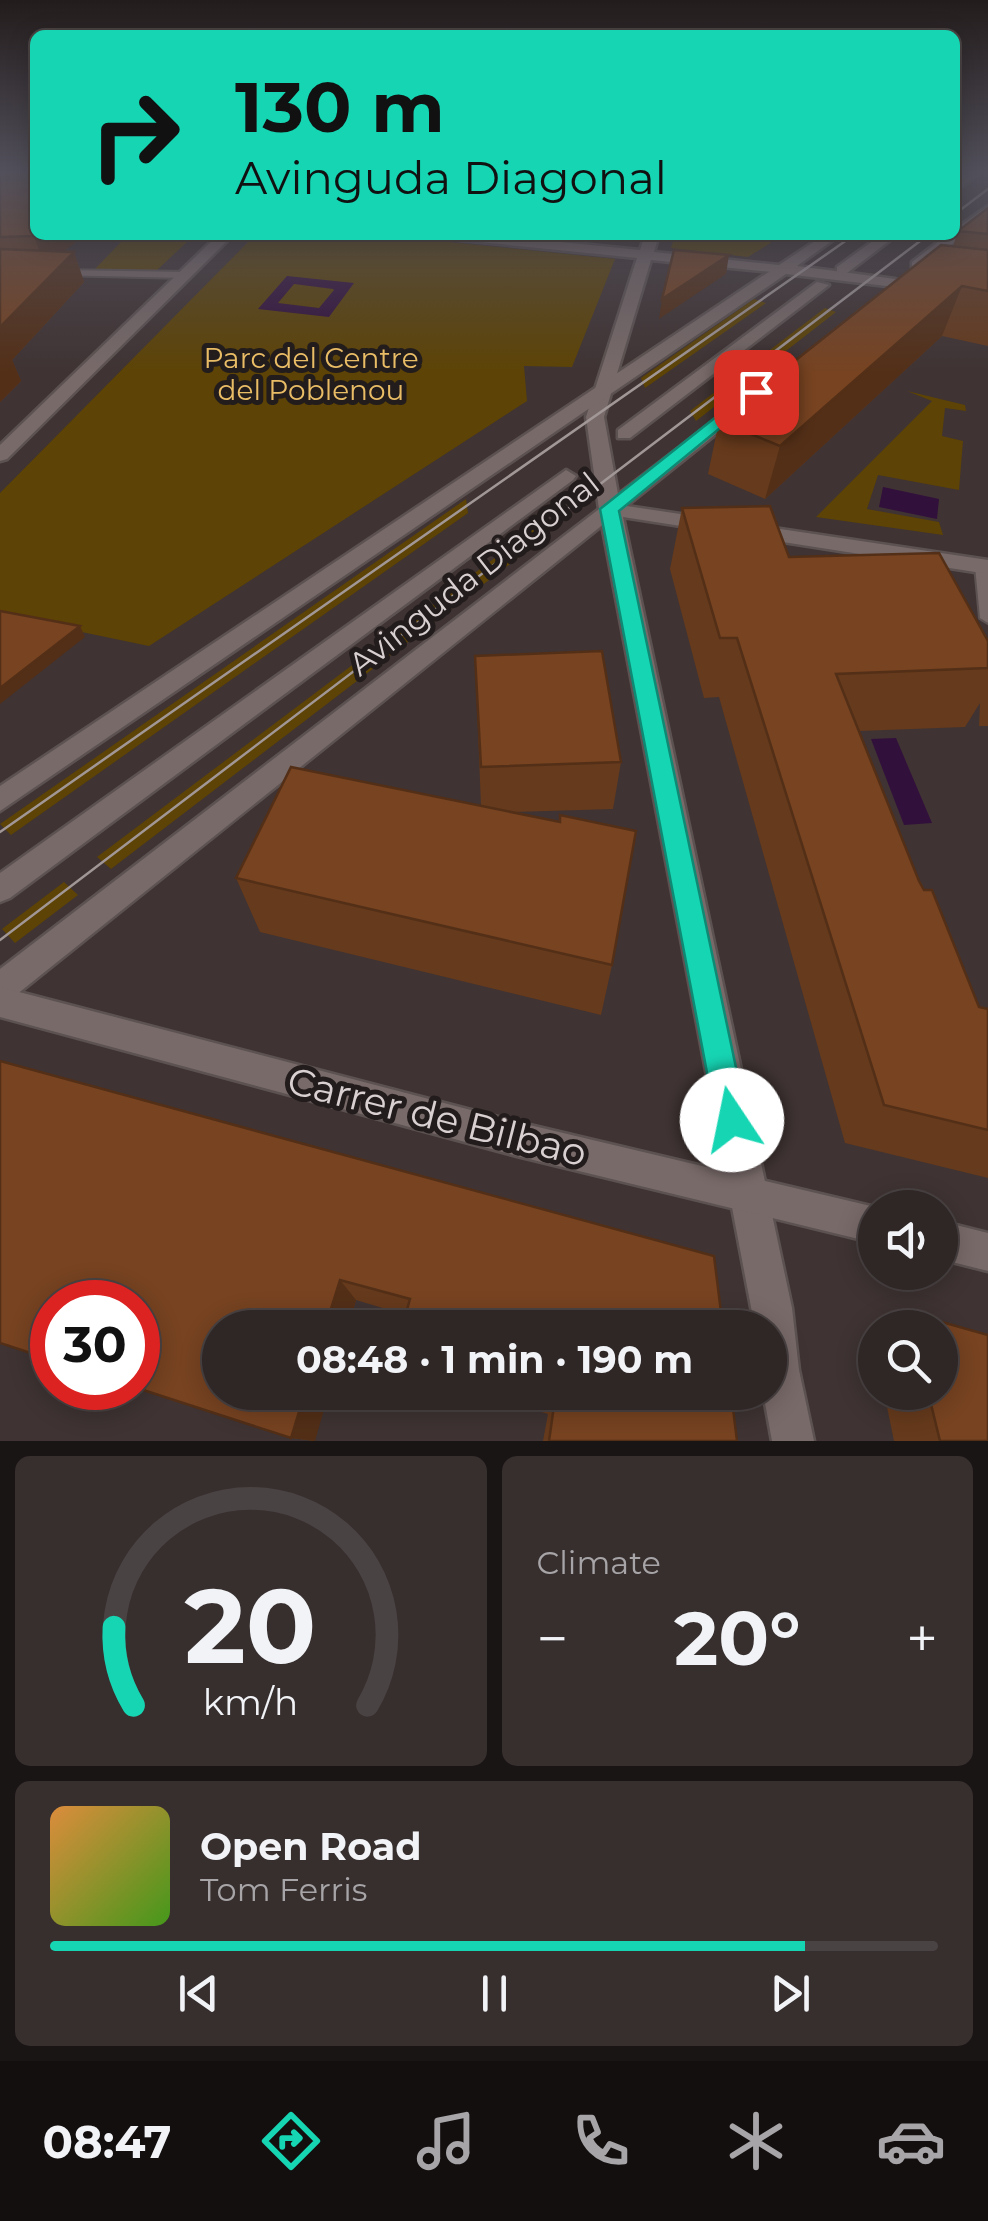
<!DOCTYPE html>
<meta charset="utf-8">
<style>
body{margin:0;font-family:Montserrat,sans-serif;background:#372e2e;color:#f1f3f6;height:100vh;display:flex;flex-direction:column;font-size:38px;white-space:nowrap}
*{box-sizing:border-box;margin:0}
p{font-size:32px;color:#a7a5a7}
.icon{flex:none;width:55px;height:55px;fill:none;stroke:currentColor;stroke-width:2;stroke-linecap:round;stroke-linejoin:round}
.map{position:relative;height:1441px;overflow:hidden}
.panel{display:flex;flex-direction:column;gap:15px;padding:15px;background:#1a1515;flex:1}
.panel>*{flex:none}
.guide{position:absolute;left:30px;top:30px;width:930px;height:210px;border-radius:15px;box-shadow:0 5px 25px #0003,0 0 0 2px #4a4343;background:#16d5b3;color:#111;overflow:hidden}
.buttons{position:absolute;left:858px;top:1190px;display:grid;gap:20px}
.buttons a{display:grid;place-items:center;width:100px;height:100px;border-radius:50%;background:#2f2626;box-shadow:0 5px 25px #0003,0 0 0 2px #4a4343;font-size:50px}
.speed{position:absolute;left:30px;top:1280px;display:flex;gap:20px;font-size:50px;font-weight:700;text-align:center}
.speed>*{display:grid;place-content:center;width:130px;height:130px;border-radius:50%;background:#2f2626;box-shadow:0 5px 25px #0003,0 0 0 2px #4a4343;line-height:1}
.speed .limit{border:15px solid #d22;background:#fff;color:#111}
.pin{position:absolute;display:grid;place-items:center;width:85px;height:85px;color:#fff;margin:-42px;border-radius:20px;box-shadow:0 5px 15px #0006}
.me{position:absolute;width:110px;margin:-55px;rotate:349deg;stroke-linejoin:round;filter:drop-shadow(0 0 8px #0008)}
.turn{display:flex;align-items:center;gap:35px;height:210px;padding:0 40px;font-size:45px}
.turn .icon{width:130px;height:130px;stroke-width:2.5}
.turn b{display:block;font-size:70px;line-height:85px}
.big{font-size:75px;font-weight:700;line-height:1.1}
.panel .tile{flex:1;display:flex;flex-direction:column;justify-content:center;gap:15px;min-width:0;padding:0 35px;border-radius:15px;background:#372e2e}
.panel .dial{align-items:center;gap:0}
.dial svg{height:260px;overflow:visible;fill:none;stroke:#4a4343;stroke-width:7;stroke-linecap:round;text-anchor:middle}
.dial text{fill:#f1f3f6;stroke:none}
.song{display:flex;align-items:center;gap:30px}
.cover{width:120px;height:120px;border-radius:15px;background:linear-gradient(135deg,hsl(30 70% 55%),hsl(100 70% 35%))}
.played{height:10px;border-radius:5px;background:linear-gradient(90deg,#16d5b3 85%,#4a4343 85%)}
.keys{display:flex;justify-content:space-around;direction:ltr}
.heat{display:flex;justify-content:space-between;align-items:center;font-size:55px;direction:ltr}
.panel .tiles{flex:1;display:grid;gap:15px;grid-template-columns:1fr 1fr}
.tile:last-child{grid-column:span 2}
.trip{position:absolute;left:202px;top:1310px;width:585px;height:100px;border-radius:50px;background:#2f2626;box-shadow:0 5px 25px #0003,0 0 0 2px #4a4343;font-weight:700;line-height:100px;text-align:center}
.tab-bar{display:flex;height:160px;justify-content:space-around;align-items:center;background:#130f0f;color:#a7a5a7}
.tab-bar .icon{width:70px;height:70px}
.tab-bar .active{color:#16d5b3}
.tab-bar b{font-size:45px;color:#f1f3f6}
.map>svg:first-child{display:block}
.green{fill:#5d4305}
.water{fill:#32103c;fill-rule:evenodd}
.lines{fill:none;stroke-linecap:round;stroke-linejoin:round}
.service-casing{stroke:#5c5251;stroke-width:4}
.pedestrian-casing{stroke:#5c5251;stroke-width:5}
.minor-casing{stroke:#5c5251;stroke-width:5}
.tertiary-casing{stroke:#5c5251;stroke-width:5}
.secondary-casing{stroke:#5c5251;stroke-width:5}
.service{fill:#786a69;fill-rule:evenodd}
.pedestrian{fill:#786a69;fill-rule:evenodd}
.minor{fill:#786a69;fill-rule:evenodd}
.tertiary{fill:#786a69;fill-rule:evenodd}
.secondary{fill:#786a69;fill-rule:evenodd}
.tram{stroke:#a19797;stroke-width:2.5}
.wall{fill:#663a1c}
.shaded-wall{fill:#532f17}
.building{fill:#774321;stroke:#532f17;stroke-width:2.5}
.route{fill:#16d5b3;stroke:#0e8a74;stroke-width:2.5}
.labels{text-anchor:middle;stroke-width:10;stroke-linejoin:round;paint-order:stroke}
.far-park-label{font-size:28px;fill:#e9bc66;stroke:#221c1c}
.street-label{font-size:32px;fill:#d9d1d1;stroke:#221c1c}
.near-street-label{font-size:38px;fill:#d9d1d1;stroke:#221c1c}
</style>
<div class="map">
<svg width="988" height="1441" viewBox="0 0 988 1441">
<rect width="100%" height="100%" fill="#3f3333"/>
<g class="green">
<path d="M 85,235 L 184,235 L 189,240 L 156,271 L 95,269 L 122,241 L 82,237 Z"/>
<path d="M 255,235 L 380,235 L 615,259 L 572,367 L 524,366 L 527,401 L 149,646 L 0,615 L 0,493 Z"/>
<path d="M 675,235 L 783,235 L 748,257 L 671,248 Z"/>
<path d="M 754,299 L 766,303 L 645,388 L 641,378 Z"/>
<path d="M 825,308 L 836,312 L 696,421 L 690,411 Z"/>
<path d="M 907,391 L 965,405 L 966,411 L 945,408 L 942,436 L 963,441 L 959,490 L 878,475 L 867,509 L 939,522 L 943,535 L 816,517 L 932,401 Z"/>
<path d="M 466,499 L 468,513 L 11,835 L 0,824 Z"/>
<path d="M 540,524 L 544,538 L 111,869 L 97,857 Z"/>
<path d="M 64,882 L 78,895 L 15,943 L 2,929 Z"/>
</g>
<g class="water">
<path d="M 287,276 L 354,283 L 329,317 L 258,309 ZM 294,284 L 333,289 L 334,290 L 319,308 L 278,303 Z"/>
<path d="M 883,487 L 939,499 L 937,519 L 879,507 Z"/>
<path d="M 896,738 L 932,823 L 904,825 L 871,739 Z"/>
</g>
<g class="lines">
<g class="service-casing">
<g id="service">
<path d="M 60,270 L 186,272 L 191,275 L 186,278 L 56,275 L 55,273 Z"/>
<path d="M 982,561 L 988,564 L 988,623 L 980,618 L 975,566 Z"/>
</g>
</g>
<g class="pedestrian-casing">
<g id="pedestrian">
<path d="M 968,171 L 983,171 L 955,191 L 955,181 Z"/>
<path d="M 881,235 L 897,235 L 847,273 L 837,273 L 837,267 Z"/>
<path d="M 817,282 L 829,285 L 630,438 L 618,438 L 618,430 Z"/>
<path d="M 566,470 L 576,476 L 573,480 L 10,898 L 0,902 L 0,873 Z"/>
</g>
</g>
<g class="minor-casing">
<g id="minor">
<path d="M 218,235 L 233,235 L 7,459 L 0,461 L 0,445 Z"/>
<path d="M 443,235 L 491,235 L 640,250 L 645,235 L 659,235 L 654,252 L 788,266 L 790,269 L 783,273 L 651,260 L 604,417 L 620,505 L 988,560 L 988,574 L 623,517 L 792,1308 L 799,1370 L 814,1441 L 772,1441 L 763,1392 L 770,1392 L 770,1328 L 755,1328 L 599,509 L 586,417 L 637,258 L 450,239 Z"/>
</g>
</g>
<g class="tertiary-casing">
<g id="tertiary">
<path d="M 988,206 L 988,216 L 922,268 L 912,268 L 912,262 L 947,235 L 955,235 L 955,229 Z"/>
<path d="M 824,235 L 840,235 L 797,266 L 895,279 L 902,283 L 895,287 L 786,274 L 0,811 L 0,786 Z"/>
<path d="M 745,397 L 754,402 L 751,406 L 11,999 L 0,1003 L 0,969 Z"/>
</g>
</g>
<g class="secondary-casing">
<g id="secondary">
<path d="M 0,987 L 517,1122 L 875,1207 L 875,1243 L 517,1156 L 0,1017 Z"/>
<path d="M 940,1221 L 988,1233 L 988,1271 L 940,1259 Z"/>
</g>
</g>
<use href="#service" class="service"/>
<use href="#pedestrian" class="pedestrian"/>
<use href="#minor" class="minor"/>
<use href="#tertiary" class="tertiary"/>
<use href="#secondary" class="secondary"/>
<g class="tram">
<path d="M 955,214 L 988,189"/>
<path d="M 0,832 L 854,235"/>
<path d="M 0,940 L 928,235"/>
</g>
</g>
<g class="wall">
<path d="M 0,171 L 35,235 L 85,235 L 63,252 L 74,252 L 84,282 L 12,360 L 21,381 L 0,402 Z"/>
<path d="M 988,208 L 988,346 L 942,336 L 765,499 L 708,474 L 719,421 L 953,246 L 958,231 Z"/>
<path d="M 682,508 L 789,557 L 988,641 L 988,726 L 979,726 L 980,703 L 965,727 L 859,731 L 919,881 L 979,1007 L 988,1009 L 988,1178 L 845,1143 L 719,697 L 704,698 L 670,569 Z"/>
<path d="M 475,656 L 621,762 L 613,809 L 513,812 L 612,965 L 601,1015 L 260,932 L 236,878 L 481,806 Z"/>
<path d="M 0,1061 L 723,1328 L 406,1315 L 356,1300 L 348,1328 L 220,1328 L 315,1441 L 291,1438 Z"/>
<path d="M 910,1313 L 988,1335 L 988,1441 L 894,1441 L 884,1392 L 940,1392 L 940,1328 L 875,1328 L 875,1350 L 871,1329 Z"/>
<path d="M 478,1392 L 731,1392 L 737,1441 L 543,1441 L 548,1414 Z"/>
</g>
<g class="shaded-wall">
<path d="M 36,235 L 85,235 L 45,266 L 34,236 Z"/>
<path d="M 74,252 L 84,282 L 12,360 L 21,381 L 0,402 L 0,327 Z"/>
<path d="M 729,255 L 726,274 L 659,319 L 662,299 Z"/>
<path d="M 962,286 L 942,336 L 765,499 L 780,446 Z"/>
<path d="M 80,626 L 85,637 L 0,704 L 0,688 Z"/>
<path d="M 340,1280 L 356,1300 L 348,1328 L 325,1328 Z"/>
<path d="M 305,1392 L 329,1392 L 315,1441 L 291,1438 Z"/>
</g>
<g class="building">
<path d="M 0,171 L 35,171 L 35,235 L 36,235 L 34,236 L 0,237 Z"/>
<path d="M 988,208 L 988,234 L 958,231 Z"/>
<path d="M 941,245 L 988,250 L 988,291 L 962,286 L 780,446 L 719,421 Z"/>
<path d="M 0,249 L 74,252 L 0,327 Z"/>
<path d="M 674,250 L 729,255 L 662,299 Z"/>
<path d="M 770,506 L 789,557 L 939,553 L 988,641 L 988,668 L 836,674 L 919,881 L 924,890 L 932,890 L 979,1007 L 988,1009 L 988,1130 L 884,1105 L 737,638 L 720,638 L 682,508 Z"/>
<path d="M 0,611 L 80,626 L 0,688 Z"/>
<path d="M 602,651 L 621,762 L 481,767 L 475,656 Z"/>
<path d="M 291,767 L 560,822 L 560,815 L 636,831 L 612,965 L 236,878 Z"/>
<path d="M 0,1061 L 714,1256 L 723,1328 L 402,1328 L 410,1299 L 340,1280 L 325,1328 L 220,1328 L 220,1392 L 305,1392 L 291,1438 L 137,1388 L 138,1302 L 52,1302 L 52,1360 L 0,1343 Z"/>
<path d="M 910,1313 L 988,1335 L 988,1441 L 940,1441 L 928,1392 L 940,1392 L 940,1328 L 913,1328 Z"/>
<path d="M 511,1392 L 731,1392 L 737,1441 L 549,1441 L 554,1406 Z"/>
</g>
<linearGradient id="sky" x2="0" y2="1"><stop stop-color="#231c1c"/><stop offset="0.46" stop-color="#52505b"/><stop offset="1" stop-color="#52505b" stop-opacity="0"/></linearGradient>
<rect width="988" height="373" fill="url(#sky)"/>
<path class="route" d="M 751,389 L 764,392 L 619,511 L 747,1120 L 743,1131 L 732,1136 L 720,1131 L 716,1120 L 600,509 Z"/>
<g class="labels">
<g class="far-park-label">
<text x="311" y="368">Parc del Centre<tspan x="311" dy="32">del Poblenou</tspan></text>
</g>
<g class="street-label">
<text transform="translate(474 574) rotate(-38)" y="11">Avinguda Diagonal</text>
</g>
<g class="near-street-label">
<text transform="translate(437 1117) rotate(14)" y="13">Carrer de Bilbao</text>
</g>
</g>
</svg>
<div class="buttons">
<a><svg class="icon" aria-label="sound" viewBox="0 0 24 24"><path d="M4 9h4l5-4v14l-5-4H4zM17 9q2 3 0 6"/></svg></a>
<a><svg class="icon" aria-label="search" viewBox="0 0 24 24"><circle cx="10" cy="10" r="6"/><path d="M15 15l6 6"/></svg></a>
</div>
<div class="speed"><div class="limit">30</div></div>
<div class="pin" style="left:756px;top:392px;background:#d93025"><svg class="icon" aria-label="arrive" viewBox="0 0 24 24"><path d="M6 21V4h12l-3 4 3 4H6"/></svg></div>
<svg class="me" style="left:732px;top:1120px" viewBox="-20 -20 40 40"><circle r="19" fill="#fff"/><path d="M0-13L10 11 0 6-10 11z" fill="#16d5b3"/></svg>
<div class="trip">08:48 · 1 min · 190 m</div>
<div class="guide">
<div class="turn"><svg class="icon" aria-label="right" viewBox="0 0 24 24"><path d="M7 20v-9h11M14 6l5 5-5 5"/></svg><div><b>130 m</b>Avinguda Diagonal</div></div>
</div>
</div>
<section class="panel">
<div class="tiles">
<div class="tile dial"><svg viewBox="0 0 100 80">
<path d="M14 69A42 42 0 1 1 86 69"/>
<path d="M14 69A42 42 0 0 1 8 45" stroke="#16d5b3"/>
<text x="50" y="56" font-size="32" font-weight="700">20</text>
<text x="50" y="72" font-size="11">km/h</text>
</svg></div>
<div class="tile"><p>Climate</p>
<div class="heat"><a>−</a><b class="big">20°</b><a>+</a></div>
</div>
<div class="tile">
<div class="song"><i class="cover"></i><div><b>Open Road</b><p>Tom Ferris</p></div></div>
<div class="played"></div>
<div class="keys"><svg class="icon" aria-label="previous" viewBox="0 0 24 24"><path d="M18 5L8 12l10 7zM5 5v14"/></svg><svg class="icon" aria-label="pause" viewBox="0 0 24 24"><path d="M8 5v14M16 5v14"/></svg><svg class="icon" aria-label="next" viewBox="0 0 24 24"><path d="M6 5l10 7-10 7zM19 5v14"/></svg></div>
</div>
</div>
</section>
<nav class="tab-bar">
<b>08:47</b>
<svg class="icon active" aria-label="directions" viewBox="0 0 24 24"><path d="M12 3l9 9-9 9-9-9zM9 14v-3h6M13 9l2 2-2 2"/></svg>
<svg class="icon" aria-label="music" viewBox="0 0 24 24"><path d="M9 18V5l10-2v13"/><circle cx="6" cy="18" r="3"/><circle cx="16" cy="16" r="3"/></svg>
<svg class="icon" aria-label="phone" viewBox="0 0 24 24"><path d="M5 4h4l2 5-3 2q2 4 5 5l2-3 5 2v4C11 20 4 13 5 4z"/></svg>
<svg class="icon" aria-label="climate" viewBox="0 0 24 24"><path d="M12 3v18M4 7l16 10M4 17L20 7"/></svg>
<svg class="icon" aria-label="car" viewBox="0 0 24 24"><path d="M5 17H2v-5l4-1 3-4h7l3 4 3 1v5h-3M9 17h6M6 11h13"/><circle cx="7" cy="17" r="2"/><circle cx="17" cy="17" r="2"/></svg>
</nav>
